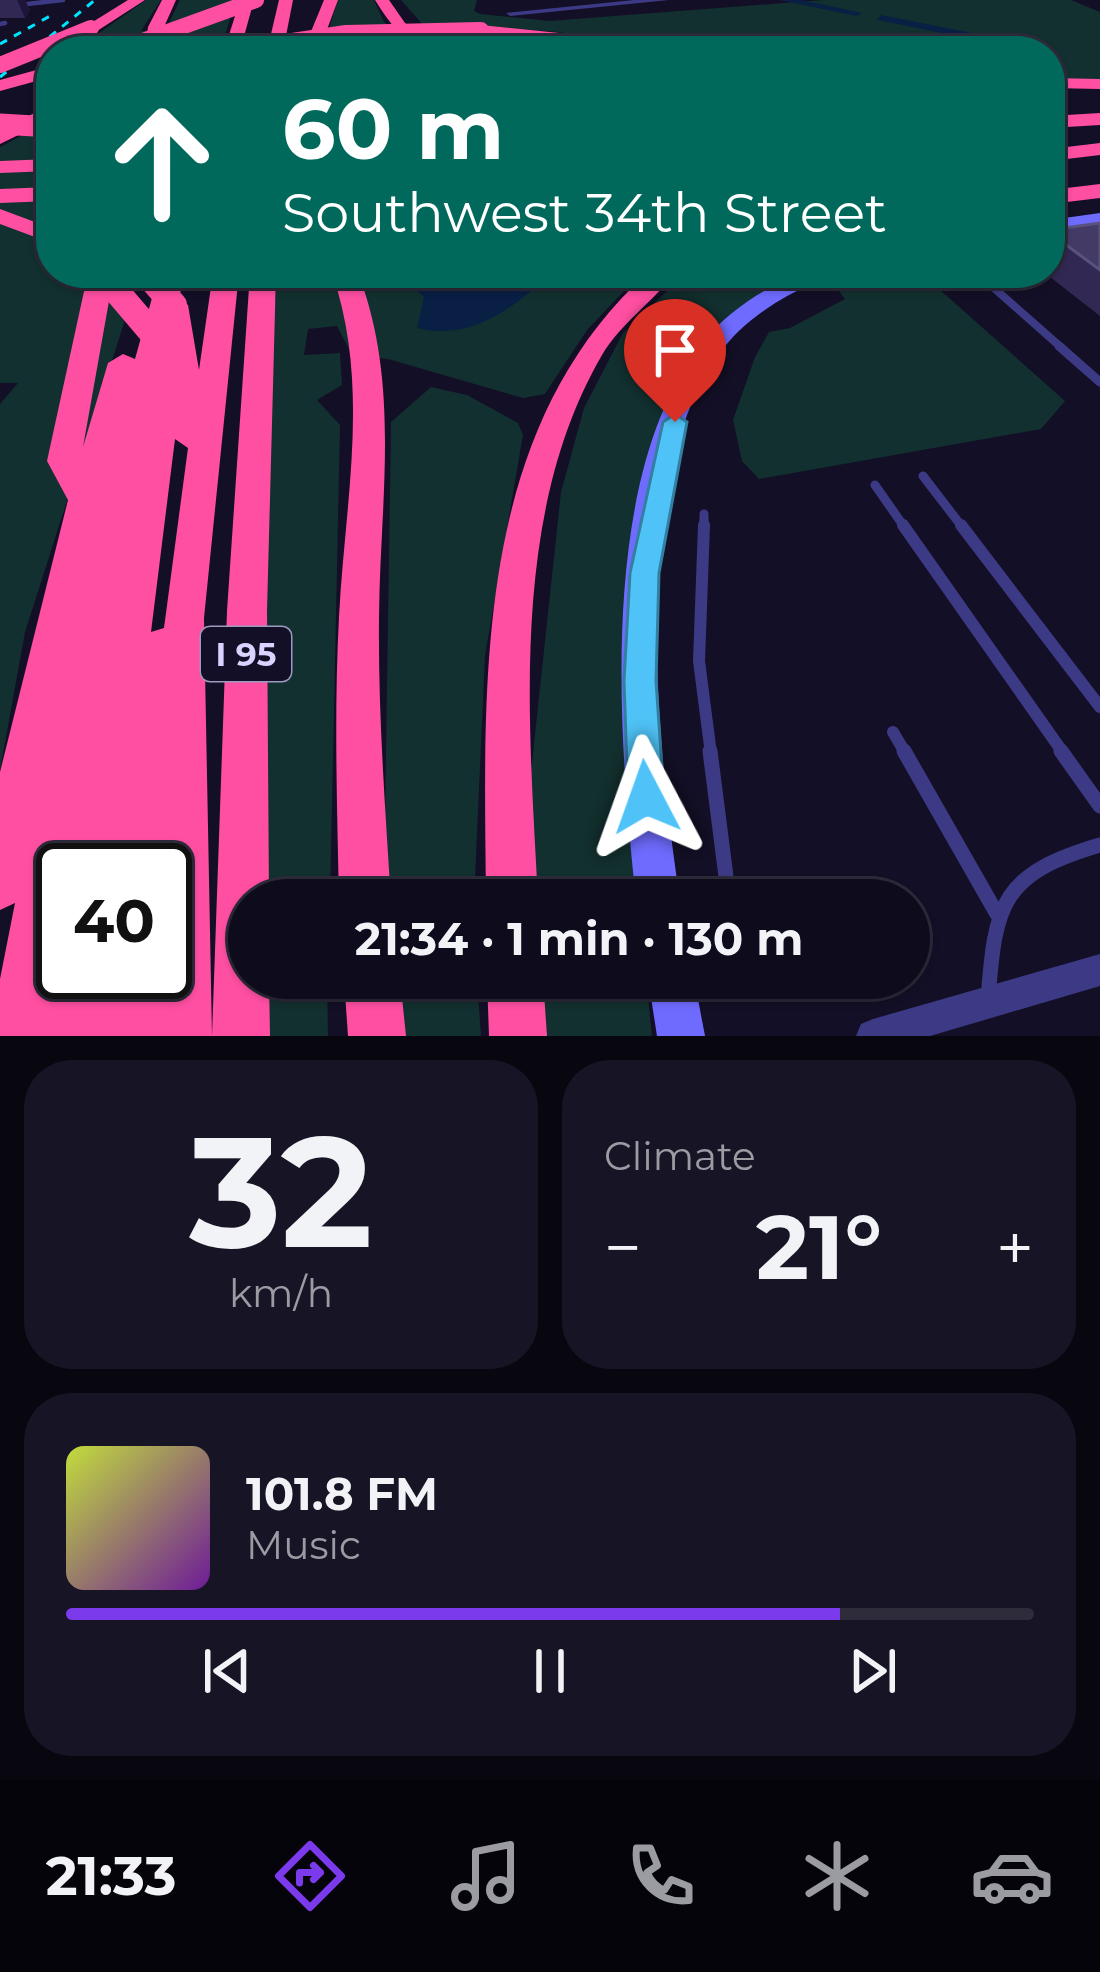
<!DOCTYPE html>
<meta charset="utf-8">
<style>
body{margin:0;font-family:Montserrat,sans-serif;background:#171425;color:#f1f3f6;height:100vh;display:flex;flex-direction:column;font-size:45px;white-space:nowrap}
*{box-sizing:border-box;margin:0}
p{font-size:39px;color:#9b9ba3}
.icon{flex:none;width:66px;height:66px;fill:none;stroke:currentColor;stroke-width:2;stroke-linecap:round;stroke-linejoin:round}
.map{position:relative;height:1036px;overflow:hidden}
.side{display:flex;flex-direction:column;gap:24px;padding:24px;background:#08060f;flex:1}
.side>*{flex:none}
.guide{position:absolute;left:36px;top:36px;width:1029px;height:252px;border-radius:48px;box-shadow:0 3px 9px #0004,0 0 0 3px #2e2b3b;background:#00695c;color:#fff;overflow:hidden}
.speed{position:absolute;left:36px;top:843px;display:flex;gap:24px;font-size:60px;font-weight:700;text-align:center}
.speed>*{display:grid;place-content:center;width:156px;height:156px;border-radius:50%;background:#0e0b1c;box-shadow:0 3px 9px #0004,0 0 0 3px #2e2b3b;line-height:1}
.speed .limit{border:6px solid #111;border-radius:18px;background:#fff;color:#111}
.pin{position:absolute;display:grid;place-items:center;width:102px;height:102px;color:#fff;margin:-123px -51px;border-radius:50% 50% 50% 0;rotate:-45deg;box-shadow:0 0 12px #0007}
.pin .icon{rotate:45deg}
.me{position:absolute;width:132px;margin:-66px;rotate:356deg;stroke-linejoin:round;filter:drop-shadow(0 0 9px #0008)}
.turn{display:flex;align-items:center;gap:42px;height:252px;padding:0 48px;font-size:54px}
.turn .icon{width:156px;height:156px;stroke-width:2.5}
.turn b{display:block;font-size:84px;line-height:102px}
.big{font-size:90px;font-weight:700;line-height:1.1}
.side .card{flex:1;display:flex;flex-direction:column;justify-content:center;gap:18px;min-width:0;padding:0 42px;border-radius:48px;background:#171425}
.side .dial{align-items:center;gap:0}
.dial b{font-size:156px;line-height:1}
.song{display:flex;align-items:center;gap:36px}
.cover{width:144px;height:144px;border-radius:18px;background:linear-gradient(135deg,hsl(70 70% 55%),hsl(280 70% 35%))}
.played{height:12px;border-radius:6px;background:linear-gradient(90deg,#7c3aed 80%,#2e2b3b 80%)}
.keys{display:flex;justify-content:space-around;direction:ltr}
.heat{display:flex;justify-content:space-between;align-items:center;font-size:66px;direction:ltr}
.side .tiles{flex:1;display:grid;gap:24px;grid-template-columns:1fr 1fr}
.card:last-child{grid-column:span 2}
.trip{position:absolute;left:228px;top:879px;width:702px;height:120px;border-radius:60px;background:#0e0b1c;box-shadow:0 3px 9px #0004,0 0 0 3px #2e2b3b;font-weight:700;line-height:120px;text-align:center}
.menu{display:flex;height:192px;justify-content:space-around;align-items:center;background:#06040b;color:#9b9ba3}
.menu .icon{width:84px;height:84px}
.menu .active{color:#7c3aed}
.menu b{font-size:54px;color:#f1f3f6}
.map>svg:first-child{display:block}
.green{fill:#12302f}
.water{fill:#0a1f44}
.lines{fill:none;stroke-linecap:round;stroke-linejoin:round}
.canal{fill:#0a1f44;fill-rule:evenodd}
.lane-far4{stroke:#3d3a85;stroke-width:4.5}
.lane-far3{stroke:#3d3a85;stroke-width:8}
.lane-far2{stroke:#3d3a85;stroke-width:9}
.lane-far1{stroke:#3d3a85;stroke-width:12}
.lane{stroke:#3d3a85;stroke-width:15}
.street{fill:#3d3a85;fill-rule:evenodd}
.secondary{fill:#6f6bff;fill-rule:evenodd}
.highway{fill:#ff4fa3;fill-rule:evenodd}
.rail{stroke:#00e5ff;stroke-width:3;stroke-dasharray:8 8;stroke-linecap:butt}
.highway-bridge-far2{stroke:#ff4fa3;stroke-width:16}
.highway-bridge-far1{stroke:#ff4fa3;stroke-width:21}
.highway-bridge{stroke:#ff4fa3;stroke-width:26}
.wall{fill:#312854}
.shaded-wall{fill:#1d163a}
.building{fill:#433a66;stroke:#5a527e;stroke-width:3}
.route{fill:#4fc3f7;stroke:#337fa1;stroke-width:3}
.labels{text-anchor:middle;stroke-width:12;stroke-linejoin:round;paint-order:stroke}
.shield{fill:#130f26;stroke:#9e99be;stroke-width:3}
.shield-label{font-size:33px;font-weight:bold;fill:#d9d4ff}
</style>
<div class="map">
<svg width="1100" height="1036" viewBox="0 0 1100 1036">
<rect width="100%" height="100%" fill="#130f26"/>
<g class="green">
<path d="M 146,0 L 161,0 L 141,31 L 166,29 L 180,0 L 236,0 L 220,51 L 114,51 L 124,40 L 85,43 Z"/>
<path d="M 338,0 L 374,0 L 384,22 L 421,51 L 322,51 Z"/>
<path d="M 401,0 L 477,0 L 474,11 L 480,14 L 549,21 L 823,0 L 1071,0 L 1100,12 L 1100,80 L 1050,79 L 1050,51 L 725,51 L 547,31 L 424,26 Z"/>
<path d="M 420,33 L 659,51 L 450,51 Z"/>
<path d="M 51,120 L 51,273 L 140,273 L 25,632 L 0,770 L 0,404 L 18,383 L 0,383 L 0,147 Z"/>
<path d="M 278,273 L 641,273 L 587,330 L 545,394 L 523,398 L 388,359 L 352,355 L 337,326 L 308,329 L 304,355 L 340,353 L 342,385 L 317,400 L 340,425 L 330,900 L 249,900 L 249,938 C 244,715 255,495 278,273 Z"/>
<path d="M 686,273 L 800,273 L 743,307 L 680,378 L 652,457 L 639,900 L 532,900 L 531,772 L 561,492 L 584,408 L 623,333 Z"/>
<path d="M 863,273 L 921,273 L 1065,401 L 1041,429 L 759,479 L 742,461 L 733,420 L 755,357 L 769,332 L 790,328 L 845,299 L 836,287 Z"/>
<path d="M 431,387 L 467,395 L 518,423 L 523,435 L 485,656 L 474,900 L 391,900 L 385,820 L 391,422 Z"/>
<path d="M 250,978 L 327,978 L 328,1036 L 251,1036 Z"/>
<path d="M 397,978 L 477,978 L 481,1036 L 401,1036 Z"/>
<path d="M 538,978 L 646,978 L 652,1036 L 543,1036 Z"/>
</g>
<path class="water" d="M 396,273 L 552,273 C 514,307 472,342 417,328 L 424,297 Z"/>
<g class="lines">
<g class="canal">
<path d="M 779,0 L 801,0 L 862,13 L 857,16 Z"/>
<path d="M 881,15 L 987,36 L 992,39 L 987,42 L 877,20 Z"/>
</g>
<g class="lane-far4">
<path d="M 0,7 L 63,0"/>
<path d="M 0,24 L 5,23"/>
</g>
<path class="lane-far3" d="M 977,273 L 1063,349"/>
<g class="lane-far2">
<path d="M 1059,346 L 1100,382"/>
<path d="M 923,476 L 963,528"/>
<path d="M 875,485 L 905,528"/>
<path d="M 704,528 L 704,514"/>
</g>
<g class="lane-far1">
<path d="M 704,525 L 699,661 L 711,754"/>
<path d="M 903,525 L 1064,754"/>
<path d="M 961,525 L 1100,707"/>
<path d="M 893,732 L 906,754"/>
</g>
<g class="lane">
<path d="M 710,751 L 729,900"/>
<path d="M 904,751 L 997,914"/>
<path d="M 1061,751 L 1100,806"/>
<path d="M 988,1000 C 995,902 1002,874 1100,845"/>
</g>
<g class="street">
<path d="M 634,0 L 669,0 L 510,16 L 506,13 Z"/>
<path d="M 1100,954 L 1100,986 L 930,1036 L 856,1036 L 861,1024 L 873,1019 Z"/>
</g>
<g class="secondary">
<path d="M 1100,213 L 1100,225 L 1050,232 L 1050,220 Z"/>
<path d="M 799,273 L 828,273 C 817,283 802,288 789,295 C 762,310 737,329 719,354 C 627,479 658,754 680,900 L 636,900 C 619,740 596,474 704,341 C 729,310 764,289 799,273 Z"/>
<path d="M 648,978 L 694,978 L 705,1036 L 657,1036 Z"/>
</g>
<g class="highway">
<path d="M 128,0 L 145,0 L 97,31 L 83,28 Z"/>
<path d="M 162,0 L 176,0 L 164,27 L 161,51 L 145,51 L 148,27 Z"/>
<path d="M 240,0 L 254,0 L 240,51 L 224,51 Z"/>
<path d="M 279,0 L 293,0 L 283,51 L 267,51 Z"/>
<path d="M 324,0 L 338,0 L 319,51 L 303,51 Z"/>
<path d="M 375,0 L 389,0 L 405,23 L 442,51 C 409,51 392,27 375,0 Z"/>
<path d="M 481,25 L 687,46 L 695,51 L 638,51 L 475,33 Z"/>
<path d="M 51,66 L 51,77 L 0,91 L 0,80 Z"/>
<path d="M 1050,78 L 1100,79 L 1100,89 L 1050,88 Z"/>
<path d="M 51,105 L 51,119 L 0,144 L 0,130 Z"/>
<path d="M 1100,113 L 1100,125 L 1050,128 L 1050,116 Z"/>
<path d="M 1100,143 L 1100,155 L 1050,161 L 1050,149 Z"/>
<path d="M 51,159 L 51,171 L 0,173 L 0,161 Z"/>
<path d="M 1100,184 L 1100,198 L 1050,204 L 1050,190 Z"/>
<path d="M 51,187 L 51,201 L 0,203 L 0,189 Z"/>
<path d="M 0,209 L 51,228 L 51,243 L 0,224 Z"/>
<path d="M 88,273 L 114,273 L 83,447 L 108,363 L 123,354 L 135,359 L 159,273 L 185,273 L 179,298 L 188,305 L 199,370 L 213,273 L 239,273 L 204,618 L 212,1036 L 46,1036 L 52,1000 L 46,1036 L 0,1036 L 0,979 L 15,903 L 0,910 L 0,772 L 68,500 L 47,461 ZM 175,439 L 188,448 L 164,628 L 151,632 ZM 63,870 L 165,870 L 165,972 L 63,972 L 63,954 L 56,970 Z"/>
<path d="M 250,273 L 276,273 L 267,611 L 269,900 L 249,900 L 249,978 L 269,978 L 270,1036 L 212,1036 L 227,611 Z"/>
<path d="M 332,273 L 358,273 C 401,385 380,500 379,617 C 378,711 385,806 391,900 L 339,900 C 337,806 334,711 339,617 C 345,500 371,386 332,273 Z"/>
<path d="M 647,273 L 675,273 C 653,302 621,323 602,355 C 509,515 529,722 538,900 L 486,900 C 484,681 472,433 647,273 Z"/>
<path d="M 344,978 L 400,978 L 406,1036 L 348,1036 Z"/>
<path d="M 487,978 L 543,978 L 547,1036 L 489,1036 Z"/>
</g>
<g class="rail">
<path d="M 0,44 L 50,16"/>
<path d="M 0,77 L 95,0"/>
</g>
<g class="highway-bridge-far2">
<path d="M 115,51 L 256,0"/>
<path d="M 223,51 L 346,33 L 481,30"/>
<path d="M 0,65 L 91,28"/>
</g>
<path class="highway-bridge-far1" d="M 0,124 L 51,127"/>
<g class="highway-bridge">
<path d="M 101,273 L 158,340"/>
<path d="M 146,273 L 174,305"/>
</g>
</g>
<g class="wall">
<path d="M 0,0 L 25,0 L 30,10 L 25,18 L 0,18 Z"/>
<path d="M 1100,223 L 1100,316 L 1045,273 L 1050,273 L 1050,230 Z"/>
</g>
<path class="shaded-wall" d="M 17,0 L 25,0 L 30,10 L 25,18 Z"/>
<path class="building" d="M 1100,223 L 1100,270 L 1050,233 L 1050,230 Z"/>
<path class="route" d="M 675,414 L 687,422 L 659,573 L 656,681 L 664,797 L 659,810 L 646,815 L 633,810 L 628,797 L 624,681 L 630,573 L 663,422 Z"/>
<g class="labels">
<rect class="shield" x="201" y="627" width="90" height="54" rx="9"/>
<g class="shield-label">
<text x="246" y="666">I 95</text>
</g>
</g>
</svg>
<div class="speed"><div class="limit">40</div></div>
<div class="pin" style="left:675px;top:422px;background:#d93025"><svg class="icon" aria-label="arrive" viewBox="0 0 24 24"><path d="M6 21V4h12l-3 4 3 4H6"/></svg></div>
<svg class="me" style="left:646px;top:797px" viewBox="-20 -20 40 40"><path d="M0-17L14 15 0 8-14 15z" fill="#4fc3f7" stroke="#fff" stroke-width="4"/></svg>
<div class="trip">21:34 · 1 min · 130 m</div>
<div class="guide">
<div class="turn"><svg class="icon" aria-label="ahead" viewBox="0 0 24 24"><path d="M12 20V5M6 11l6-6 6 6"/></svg><div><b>60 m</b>Southwest 34th Street</div></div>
</div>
</div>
<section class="side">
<div class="tiles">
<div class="card dial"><b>32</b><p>km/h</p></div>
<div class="card"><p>Climate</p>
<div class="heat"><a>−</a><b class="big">21°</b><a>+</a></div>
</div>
<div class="card">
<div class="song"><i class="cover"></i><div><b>101.8 FM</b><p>Music</p></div></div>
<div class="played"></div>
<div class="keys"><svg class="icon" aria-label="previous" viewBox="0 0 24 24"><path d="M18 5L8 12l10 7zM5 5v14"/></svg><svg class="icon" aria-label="pause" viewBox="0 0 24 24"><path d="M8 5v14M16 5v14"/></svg><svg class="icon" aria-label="next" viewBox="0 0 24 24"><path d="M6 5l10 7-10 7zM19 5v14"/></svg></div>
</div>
</div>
</section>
<nav class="menu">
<b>21:33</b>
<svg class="icon active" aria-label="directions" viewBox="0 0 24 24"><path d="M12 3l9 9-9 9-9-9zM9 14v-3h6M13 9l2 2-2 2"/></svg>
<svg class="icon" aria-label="music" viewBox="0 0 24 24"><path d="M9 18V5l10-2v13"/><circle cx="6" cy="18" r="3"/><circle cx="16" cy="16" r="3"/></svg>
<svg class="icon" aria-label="phone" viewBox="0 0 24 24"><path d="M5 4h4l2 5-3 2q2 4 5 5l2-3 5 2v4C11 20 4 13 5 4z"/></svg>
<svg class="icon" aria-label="climate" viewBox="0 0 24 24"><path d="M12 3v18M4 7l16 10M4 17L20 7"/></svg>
<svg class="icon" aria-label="car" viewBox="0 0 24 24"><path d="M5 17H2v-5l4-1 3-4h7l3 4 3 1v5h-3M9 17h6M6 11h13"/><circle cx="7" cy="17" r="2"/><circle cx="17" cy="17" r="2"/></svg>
</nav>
